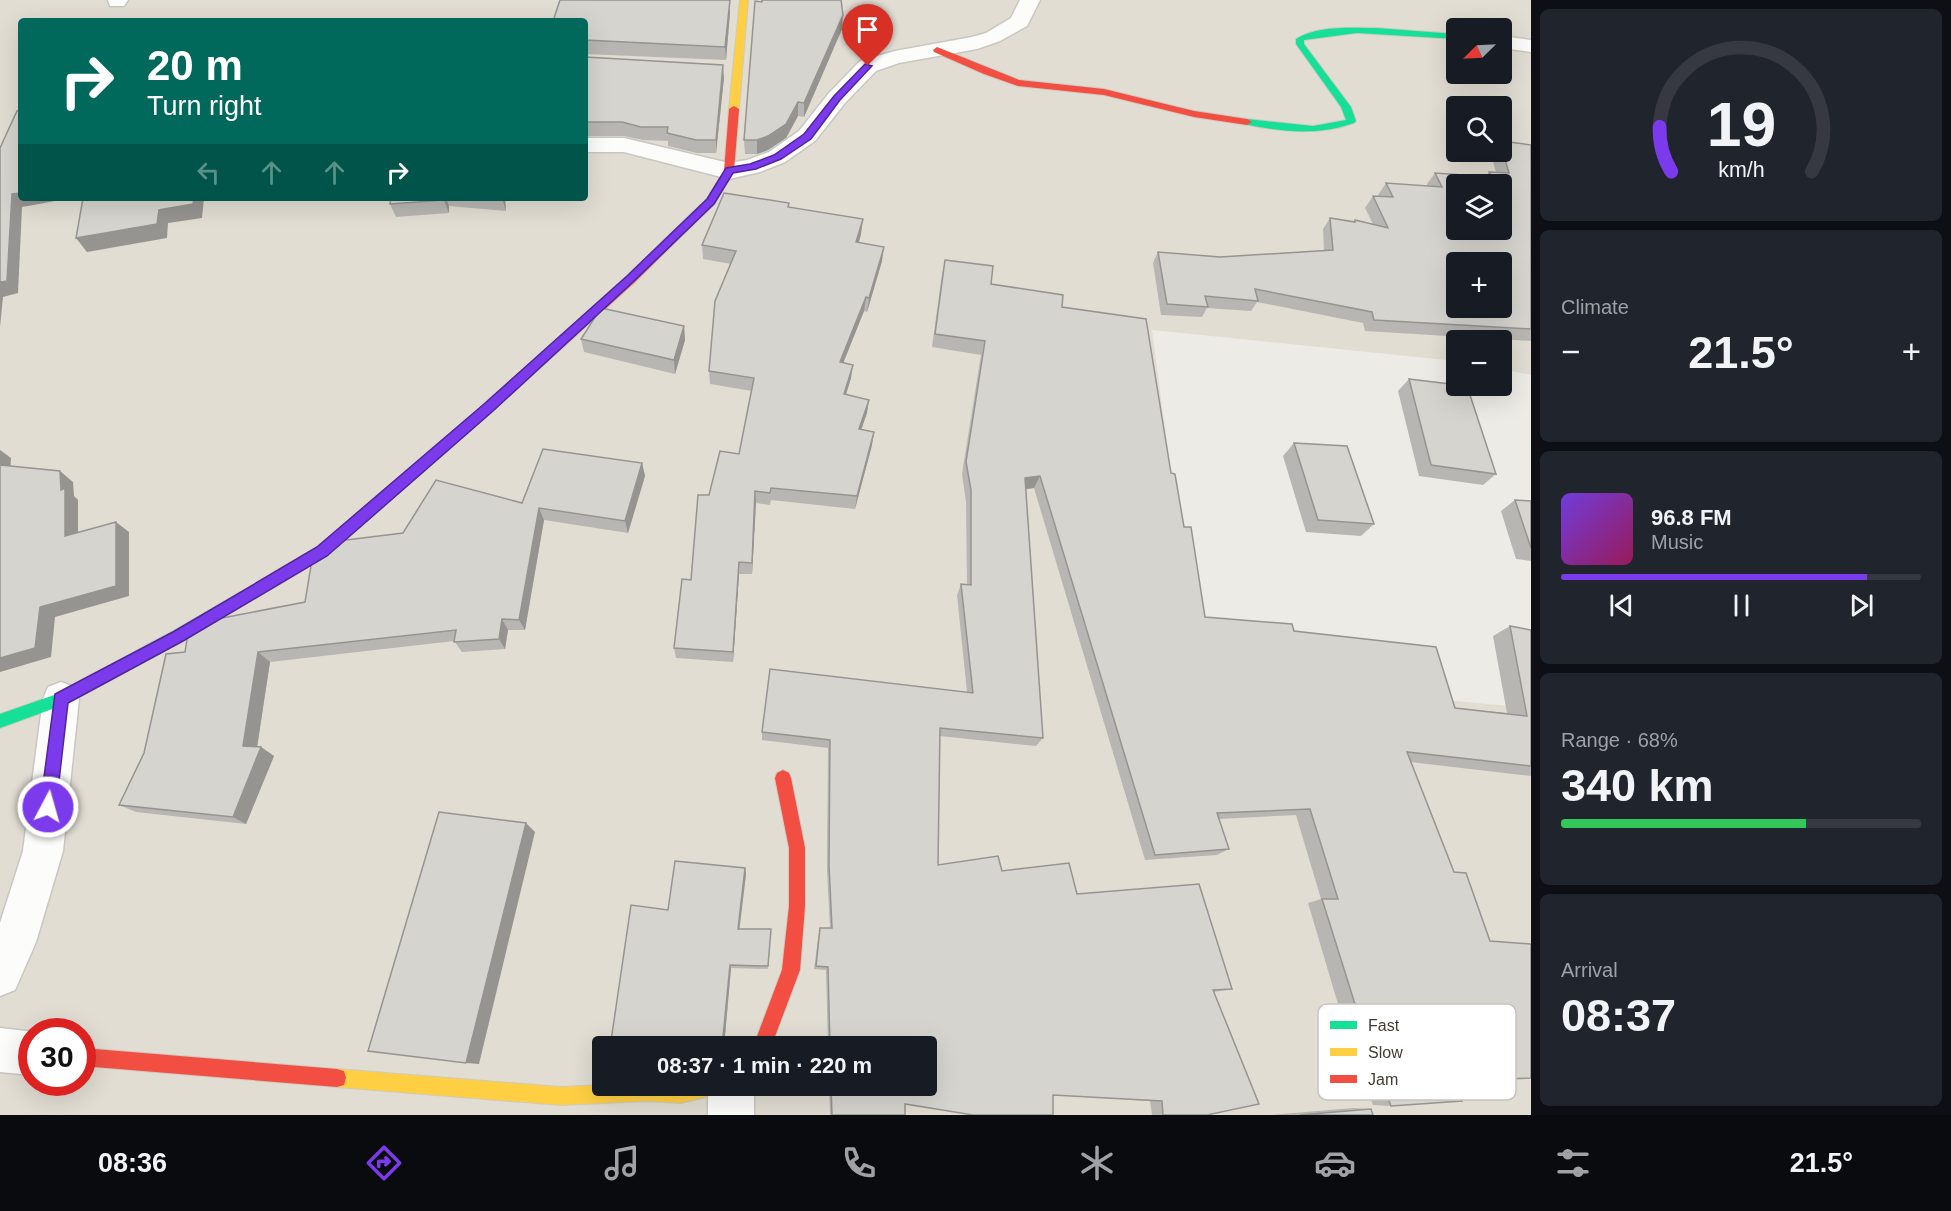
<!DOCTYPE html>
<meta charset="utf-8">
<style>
body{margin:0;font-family:Arial,sans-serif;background:#20242c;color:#f1f3f6;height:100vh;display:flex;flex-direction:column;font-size:22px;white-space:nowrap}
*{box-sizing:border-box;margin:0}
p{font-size:20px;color:#9ea1a6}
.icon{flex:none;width:33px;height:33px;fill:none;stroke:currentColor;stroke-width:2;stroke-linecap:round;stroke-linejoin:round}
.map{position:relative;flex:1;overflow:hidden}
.panel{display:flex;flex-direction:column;gap:9px;padding:9px;background:#0d0f14;width:420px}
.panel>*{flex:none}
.guide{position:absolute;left:18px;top:18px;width:570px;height:183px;border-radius:6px;box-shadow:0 6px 24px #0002;background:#00695c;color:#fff;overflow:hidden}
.needle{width:39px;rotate:246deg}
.tools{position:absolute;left:1446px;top:18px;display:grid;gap:12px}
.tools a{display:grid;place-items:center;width:66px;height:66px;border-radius:6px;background:#171b24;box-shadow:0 6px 24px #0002;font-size:30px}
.speed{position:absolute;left:18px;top:1018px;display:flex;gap:12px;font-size:30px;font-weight:700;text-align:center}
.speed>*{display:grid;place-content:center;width:78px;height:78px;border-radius:50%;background:#171b24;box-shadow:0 6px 24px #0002;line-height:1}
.speed .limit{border:9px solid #d22;background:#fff;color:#111}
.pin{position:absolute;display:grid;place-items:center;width:51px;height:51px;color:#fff;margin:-62px -26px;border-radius:50% 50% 50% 0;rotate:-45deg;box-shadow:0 0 6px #0007}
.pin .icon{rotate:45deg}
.me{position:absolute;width:66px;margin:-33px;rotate:6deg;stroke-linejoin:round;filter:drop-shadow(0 0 4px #0008)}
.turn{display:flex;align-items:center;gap:21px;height:126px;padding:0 30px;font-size:27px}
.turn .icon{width:78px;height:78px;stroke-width:2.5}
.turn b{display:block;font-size:42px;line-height:51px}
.lanes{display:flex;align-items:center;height:57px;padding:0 30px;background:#0003;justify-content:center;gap:30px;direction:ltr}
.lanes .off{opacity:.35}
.big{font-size:45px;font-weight:700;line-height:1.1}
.panel .widget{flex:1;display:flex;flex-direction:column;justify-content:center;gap:9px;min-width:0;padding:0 21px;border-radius:9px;background:#20242c}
.panel .dial{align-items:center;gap:0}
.dial svg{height:156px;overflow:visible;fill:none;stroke:#363941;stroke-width:7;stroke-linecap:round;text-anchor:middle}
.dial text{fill:#f1f3f6;stroke:none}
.song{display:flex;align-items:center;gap:18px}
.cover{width:72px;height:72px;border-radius:9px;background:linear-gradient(135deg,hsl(260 70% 55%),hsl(330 70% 35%))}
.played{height:6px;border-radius:3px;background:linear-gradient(90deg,#7c3aed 85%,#363941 85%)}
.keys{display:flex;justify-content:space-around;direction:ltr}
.heat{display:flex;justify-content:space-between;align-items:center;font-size:33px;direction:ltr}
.charge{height:9px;border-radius:4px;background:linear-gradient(90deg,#34c759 68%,#363941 0)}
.trip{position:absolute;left:592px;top:1036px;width:345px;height:60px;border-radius:6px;background:#171b24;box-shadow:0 6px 24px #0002;font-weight:700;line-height:60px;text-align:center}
.tab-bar{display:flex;height:96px;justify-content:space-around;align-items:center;background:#090b0e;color:#9ea1a6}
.tab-bar .icon{width:42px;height:42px}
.tab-bar .current{color:#7c3aed}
.tab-bar b{font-size:27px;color:#f1f3f6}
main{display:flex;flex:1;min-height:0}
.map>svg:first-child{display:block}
.residential{fill:#e1ddd3;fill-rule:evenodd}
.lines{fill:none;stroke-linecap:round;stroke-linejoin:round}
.street-casing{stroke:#c9c7c2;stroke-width:3}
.fast-casing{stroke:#cdcabf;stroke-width:2}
.slow-casing{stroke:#cdcabf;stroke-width:2}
.jam-casing{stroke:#cdcabf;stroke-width:2}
.street{fill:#fcfcfb;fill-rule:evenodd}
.fast{fill:#16e098;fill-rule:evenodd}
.slow{fill:#ffcf43;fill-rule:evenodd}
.jam{fill:#f24e42;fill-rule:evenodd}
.wall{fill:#b8b6b2}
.shaded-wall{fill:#969491}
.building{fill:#d6d4cf;stroke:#969491;stroke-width:1.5;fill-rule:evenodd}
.route{fill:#7c3aed;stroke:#51269a;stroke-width:1.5}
.key{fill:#fff;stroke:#c6c4c2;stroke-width:1.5}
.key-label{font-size:16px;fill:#423c34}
</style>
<main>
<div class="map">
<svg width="1531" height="1115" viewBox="0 0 1531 1115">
<rect width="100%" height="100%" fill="#edebe6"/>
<path class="residential" d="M 0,0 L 1531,0 L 1531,375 L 1502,369 L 1502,340 L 1456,340 L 1456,361 L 1152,330 L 1198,677 L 1531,708 L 1531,1115 L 0,1115 ZM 21,21 L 585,21 L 585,198 L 21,198 ZM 1456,28 L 1502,28 L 1502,74 L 1456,74 ZM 1456,106 L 1502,106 L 1502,152 L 1456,152 ZM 1456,184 L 1502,184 L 1502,230 L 1456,230 ZM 1456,262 L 1502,262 L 1502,308 L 1456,308 ZM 32,1032 L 82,1032 L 82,1083 L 32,1083 ZM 603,1047 L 927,1047 L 927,1086 L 603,1086 Z"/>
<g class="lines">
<g class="street-casing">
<g id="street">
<path d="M 108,0 L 128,0 L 124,6 L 110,6 Z"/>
<path d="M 1020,0 L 1040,0 L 1027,26 L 1000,41 L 977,49 L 899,63 L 876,71 L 845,103 L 815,141 L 785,162 L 760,172 L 729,179 L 624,152 L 585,152 L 585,138 L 624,138 L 729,163 L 747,160 L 769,152 L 799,131 L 829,93 L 860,61 L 895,51 L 972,37 L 986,33 L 1011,18 Z"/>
<path d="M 1502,36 L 1531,40 L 1531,52 L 1502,48 Z"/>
<path d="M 61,682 L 74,687 L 79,699 L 63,851 L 36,942 L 15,990 L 0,996 L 0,923 L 23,851 L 43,699 L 48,687 Z"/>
<path d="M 0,1028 L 35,1032 L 32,1032 L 32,1075 L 0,1072 Z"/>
<rect x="708" y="1086" width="46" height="29"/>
</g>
</g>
<g class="fast-casing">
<g id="fast">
<path d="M 1377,28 L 1456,34 L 1456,39 L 1357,33 L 1304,40 L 1304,44 L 1351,107 L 1356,121 L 1354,123 C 1319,136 1280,132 1244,124 L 1244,120 L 1247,119 L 1313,126 L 1346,120 L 1341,107 L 1296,44 L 1296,39 C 1317,25 1353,28 1377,28 Z"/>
<path d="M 277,571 L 282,573 L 284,577 L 282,581 L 183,641 L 66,704 L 0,728 L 0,714 L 57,694 L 173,631 Z"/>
</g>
</g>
<g class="slow-casing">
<g id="slow">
<path d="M 740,0 L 748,0 L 739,109 L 734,112 L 729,109 Z"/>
<path d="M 494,398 L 500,403 L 498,406 L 327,555 L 282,581 L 277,583 L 272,581 L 270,577 L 272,573 L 317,547 L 490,400 Z"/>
<path d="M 337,1069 L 561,1087 L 603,1085 L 724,1086 L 722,1093 L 681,1103 L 646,1101 L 561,1105 L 337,1087 L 330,1085 L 328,1078 L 330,1071 Z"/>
</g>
</g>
<g class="jam-casing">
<g id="jam">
<path d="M 937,47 L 1019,80 L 1104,89 L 1194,111 L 1247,119 L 1252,122 L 1247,125 L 1194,117 L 1104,95 L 1018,86 L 984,74 L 934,52 L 933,50 Z"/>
<path d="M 734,106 L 739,109 L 734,171 L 715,203 L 635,282 L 498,406 L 490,406 L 488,403 L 490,400 L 627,276 L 707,199 L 724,171 L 729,109 Z"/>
<path d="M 783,770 L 789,773 L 791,778 L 805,848 L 805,906 L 800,970 L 771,1047 L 753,1047 L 782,970 L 789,906 L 789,848 L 775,778 L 777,773 Z"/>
<path d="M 82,1048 L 337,1069 L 344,1071 L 346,1078 L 344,1085 L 337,1087 L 82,1066 Z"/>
</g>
</g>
<use href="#street" class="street"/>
<use href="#fast" class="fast"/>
<use href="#slow" class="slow"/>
<use href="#jam" class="jam"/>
</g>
<g class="wall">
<path d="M 730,0 L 730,13 L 726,60 L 585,54 L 585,21 Z"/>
<path d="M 761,0 L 841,0 L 842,29 L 804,117 L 798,116 L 786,138 L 768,150 L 757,154 L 745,154 L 744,140 Z"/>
<path d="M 585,57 L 724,78 L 716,153 L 697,153 L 668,146 L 668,141 L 643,140 L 624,136 L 585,136 Z"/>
<path d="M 1502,141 L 1531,145 L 1531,341 L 1365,331 L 1363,323 L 1257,302 L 1251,311 L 1207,308 L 1202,317 L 1161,315 L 1153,263 L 1158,252 L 1220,257 L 1324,251 L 1323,229 L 1330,218 L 1353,222 L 1355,220 L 1373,224 L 1365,208 L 1373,196 L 1379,197 L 1378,195 L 1386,183 L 1427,186 L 1427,184 L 1435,173 L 1486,176 L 1489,172 L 1496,172 L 1490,152 L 1502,152 Z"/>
<path d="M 391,198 L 505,198 L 506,211 L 449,206 L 449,213 L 396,217 L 390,204 Z"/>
<path d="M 789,207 L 861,234 L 859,242 L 882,261 L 867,312 L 864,311 L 843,363 L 851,378 L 846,395 L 867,413 L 861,429 L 872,445 L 855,509 L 771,500 L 770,505 L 756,503 L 752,574 L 739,574 L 733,662 L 676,658 L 674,648 L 691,580 L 709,495 L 739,454 L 752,391 L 710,384 L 709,371 L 731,264 L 703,259 L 702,245 Z"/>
<path d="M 945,260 L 991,284 L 1062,307 L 1171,473 L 1184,527 L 1205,617 L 1294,631 L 1455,708 L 1507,713 L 1493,636 L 1510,626 L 1531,630 L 1531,776 L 1410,762 L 1454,1081 L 1391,1106 L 1373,1105 L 1343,1021 L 1308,903 L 1321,899 L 1296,815 L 1219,819 L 1229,849 L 1217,855 L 1145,860 L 1034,488 L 1026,489 L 1043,738 L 1036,746 L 940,736 L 938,865 L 1002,871 L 1077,894 L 1232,989 L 1214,992 L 1207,1115 L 1152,1115 L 1150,1101 L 1053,1095 L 905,1104 L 905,1115 L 830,1115 L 829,1086 L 927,1086 L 927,1047 L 828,1047 L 826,970 L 814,969 L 819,932 L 820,928 L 830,928 L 827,870 L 828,748 L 762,740 L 762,732 L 967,692 L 957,595 L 961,584 L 967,584 L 966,502 L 962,474 L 981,355 L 932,347 L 942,274 Z"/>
<path d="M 684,326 L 685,340 L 675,374 L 584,352 L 581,339 Z"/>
<path d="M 1409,379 L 1496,474 L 1483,485 L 1419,476 L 1398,391 Z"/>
<path d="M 1294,443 L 1374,524 L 1361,536 L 1306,532 L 1283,456 Z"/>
<path d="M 642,463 L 645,476 L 628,533 L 544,520 L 525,630 L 508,630 L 505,649 L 462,652 L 454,641 L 270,662 L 257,747 L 261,747 L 274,756 L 246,824 L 136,812 L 119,805 L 144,753 L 185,652 L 305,602 L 403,533 L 522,503 Z"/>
<path d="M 1515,500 L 1531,501 L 1531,561 L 1516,559 L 1501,511 Z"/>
<path d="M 745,868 L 746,874 L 739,929 L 771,929 L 768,969 L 731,968 L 724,1047 L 670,1047 L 611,1041 L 668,910 Z"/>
<path d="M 1353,1108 L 1371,1109 L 1373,1115 L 1269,1115 Z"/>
</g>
<g class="shaded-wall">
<path d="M 730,0 L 730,13 L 726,60 L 725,47 Z"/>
<path d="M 843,15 L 842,29 L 804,117 L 804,103 Z"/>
<path d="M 723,65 L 724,78 L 716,153 L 716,140 Z"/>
<path d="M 798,102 L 798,116 L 786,138 L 768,150 L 757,154 L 757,140 Z"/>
<path d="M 21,193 L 21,198 L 72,198 L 22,207 L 18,293 L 3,297 L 0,327 L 0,282 L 12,194 Z"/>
<path d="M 194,198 L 204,198 L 202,218 L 168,223 L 167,238 L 87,252 L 76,238 Z"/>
<path d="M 444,198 L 446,198 L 449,206 L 449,213 L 444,200 Z"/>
<path d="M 502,198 L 505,198 L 506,211 Z"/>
<path d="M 863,219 L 861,234 L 855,256 L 856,242 Z"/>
<path d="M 884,247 L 882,261 L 867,312 L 869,298 Z"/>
<path d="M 866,297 L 864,311 L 838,376 L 840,362 Z"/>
<path d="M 684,326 L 685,340 L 675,374 L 674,360 Z"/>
<path d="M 853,365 L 851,378 L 842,407 L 844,394 Z"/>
<path d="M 869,400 L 867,413 L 857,442 L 859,429 Z"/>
<path d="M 874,432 L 872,445 L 855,509 L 857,496 Z"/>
<path d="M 0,450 L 11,458 L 10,476 L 0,469 Z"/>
<path d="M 642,463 L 645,476 L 628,533 L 625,521 Z"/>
<path d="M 60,471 L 73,482 L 74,496 L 78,500 L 78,546 L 65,536 Z"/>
<path d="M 1040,476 L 1034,488 L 1020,490 L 1025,478 Z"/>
<path d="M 755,491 L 756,503 L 752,574 L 752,563 Z"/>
<path d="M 539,508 L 544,520 L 525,630 L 519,620 Z"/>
<path d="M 116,522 L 129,532 L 129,596 L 55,617 L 51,657 L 0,672 L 0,658 L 40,607 Z"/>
<path d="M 739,562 L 739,574 L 733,662 L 733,652 Z"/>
<path d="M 502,619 L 508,630 L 505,649 L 499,639 Z"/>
<path d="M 258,652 L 270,662 L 256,754 L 243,746 Z"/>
<path d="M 261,747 L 274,756 L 246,824 L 233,817 Z"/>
<path d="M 526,823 L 535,832 L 479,1064 L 466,1063 Z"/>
<path d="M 745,868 L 746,874 L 739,933 L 738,929 Z"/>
<path d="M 730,965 L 731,968 L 724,1047 L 722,1047 Z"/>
</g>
<g class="building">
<path d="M 560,0 L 730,0 L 725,47 L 585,40 L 585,21 L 553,21 Z"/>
<path d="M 762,0 L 841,0 L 843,15 L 804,103 L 798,102 L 786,124 L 768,136 L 757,140 L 744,140 L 755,1 L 762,2 Z"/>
<path d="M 585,57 L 723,65 L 716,140 L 696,140 L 667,133 L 668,127 L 641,127 L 622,122 L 585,122 Z"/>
<path d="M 21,110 L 21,193 L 12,194 L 7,281 L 0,282 L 0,148 L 17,111 Z"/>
<path d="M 1502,141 L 1531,145 L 1531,329 L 1374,320 L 1372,312 L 1255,289 L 1258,301 L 1205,296 L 1208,307 L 1167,304 L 1158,252 L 1220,257 L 1333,250 L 1330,218 L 1355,222 L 1355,220 L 1388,228 L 1373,196 L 1393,197 L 1386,183 L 1442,187 L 1435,173 L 1492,177 L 1489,172 L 1509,173 L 1502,149 ZM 1456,184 L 1502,184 L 1502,230 L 1456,230 ZM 1456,262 L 1502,262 L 1502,308 L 1456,308 Z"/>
<path d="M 724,193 L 789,203 L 788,207 L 863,219 L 856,242 L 884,247 L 869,298 L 866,297 L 840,362 L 853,365 L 844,394 L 869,400 L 859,429 L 874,432 L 857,496 L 771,488 L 770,493 L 755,491 L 752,563 L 739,562 L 733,652 L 674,648 L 682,579 L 691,580 L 698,495 L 709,495 L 720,451 L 739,454 L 754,378 L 709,371 L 715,301 L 736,251 L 702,245 Z"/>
<path d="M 83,198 L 194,198 L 193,204 L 159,210 L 157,224 L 76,238 Z"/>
<path d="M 391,198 L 444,198 L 444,200 L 390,204 Z"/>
<path d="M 945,260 L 993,266 L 991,284 L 1063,295 L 1062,307 L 1146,319 L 1171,473 L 1175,474 L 1184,527 L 1191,527 L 1205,617 L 1292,624 L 1294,631 L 1436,647 L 1455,708 L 1527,716 L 1510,626 L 1531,630 L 1531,766 L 1407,752 L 1454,872 L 1466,873 L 1490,941 L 1531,944 L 1531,1078 L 1454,1081 L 1462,1101 L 1391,1106 L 1360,1020 L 1322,899 L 1338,899 L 1310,809 L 1217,813 L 1229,849 L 1155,855 L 1040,476 L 1025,478 L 1043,738 L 940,728 L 938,865 L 998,856 L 1002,871 L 1069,863 L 1077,894 L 1199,884 L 1232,989 L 1213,990 L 1259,1104 L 1207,1115 L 1163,1115 L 1162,1101 L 1053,1095 L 1053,1115 L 973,1115 L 905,1104 L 905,1115 L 832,1115 L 831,1086 L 927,1086 L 927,1047 L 830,1047 L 828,967 L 816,966 L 820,928 L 832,928 L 829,865 L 830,740 L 762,732 L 770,669 L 973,693 L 961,584 L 971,585 L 971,490 L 966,462 L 985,341 L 935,334 Z"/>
<path d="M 601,308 L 684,326 L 674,360 L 581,339 Z"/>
<path d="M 1409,379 L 1467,386 L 1496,474 L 1431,465 Z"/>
<path d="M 1294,443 L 1347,446 L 1374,524 L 1318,520 Z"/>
<path d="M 543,449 L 642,463 L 625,521 L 539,508 L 519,620 L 502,619 L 499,639 L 454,642 L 456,630 L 258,652 L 243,746 L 261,747 L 233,817 L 119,805 L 144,753 L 166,654 L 185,652 L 188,633 L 207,621 L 305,602 L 312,560 L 338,541 L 403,533 L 436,480 L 522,503 Z"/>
<path d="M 0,465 L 60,471 L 61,490 L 65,488 L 65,536 L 116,522 L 116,586 L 40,607 L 35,648 L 0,658 Z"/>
<path d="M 1515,500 L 1531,501 L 1531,548 Z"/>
<path d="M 439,812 L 526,823 L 466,1063 L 368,1051 Z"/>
<path d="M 675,861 L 745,868 L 738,929 L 771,929 L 768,966 L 730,965 L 722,1047 L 676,1047 L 611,1041 L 631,905 L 668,910 Z"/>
<path d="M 1371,1109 L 1373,1115 L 1300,1115 Z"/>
</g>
<path class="route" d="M 865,64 L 872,66 L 840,100 L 811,139 L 781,159 L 756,169 L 733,173 L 714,204 L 634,281 L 493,411 L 327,556 L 183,641 L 68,703 L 56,807 L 54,813 L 48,815 L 43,813 L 40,807 L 55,694 L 173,632 L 317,547 L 484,404 L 627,276 L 707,199 L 726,168 L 750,164 L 774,155 L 804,134 L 834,96 Z"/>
<rect x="1318" y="1004" width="198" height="96" rx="9" class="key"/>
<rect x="1330" y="1021" width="27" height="8" fill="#16e098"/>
<rect x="1330" y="1048" width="27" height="8" fill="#ffcf43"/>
<rect x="1330" y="1075" width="27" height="8" fill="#f24e42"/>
<g class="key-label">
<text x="1368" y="1031">Fast</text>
<text x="1368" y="1058">Slow</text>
<text x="1368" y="1085">Jam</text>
</g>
</svg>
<div class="tools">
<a><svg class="needle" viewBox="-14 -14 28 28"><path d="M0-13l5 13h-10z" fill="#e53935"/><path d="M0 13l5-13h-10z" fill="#9ea1a6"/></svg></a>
<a><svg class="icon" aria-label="search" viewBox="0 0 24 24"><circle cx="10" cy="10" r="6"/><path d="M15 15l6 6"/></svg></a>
<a><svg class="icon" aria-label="layers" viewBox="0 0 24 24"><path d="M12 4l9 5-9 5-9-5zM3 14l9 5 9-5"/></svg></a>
<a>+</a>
<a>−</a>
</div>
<div class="speed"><div class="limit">30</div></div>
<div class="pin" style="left:868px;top:66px;background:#d93025"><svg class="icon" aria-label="arrive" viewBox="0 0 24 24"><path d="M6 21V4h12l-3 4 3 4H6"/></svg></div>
<svg class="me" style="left:48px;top:807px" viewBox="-20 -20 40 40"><circle r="17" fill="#7c3aed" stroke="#fff" stroke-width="3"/><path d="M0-11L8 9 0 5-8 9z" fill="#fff"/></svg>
<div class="trip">08:37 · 1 min · 220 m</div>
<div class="guide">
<div class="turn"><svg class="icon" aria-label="right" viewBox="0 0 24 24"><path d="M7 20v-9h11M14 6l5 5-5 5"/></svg><div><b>20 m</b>Turn right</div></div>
<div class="lanes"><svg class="icon off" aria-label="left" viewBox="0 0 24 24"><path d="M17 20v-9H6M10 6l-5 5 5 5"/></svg><svg class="icon off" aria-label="ahead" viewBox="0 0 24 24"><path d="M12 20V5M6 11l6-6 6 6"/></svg><svg class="icon off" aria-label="ahead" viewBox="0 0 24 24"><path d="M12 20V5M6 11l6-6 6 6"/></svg><svg class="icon" aria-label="right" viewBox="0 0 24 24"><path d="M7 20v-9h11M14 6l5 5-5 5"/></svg></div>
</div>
</div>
<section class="panel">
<div class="widget dial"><svg viewBox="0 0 100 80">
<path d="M14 69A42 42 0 1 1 86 69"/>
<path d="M14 69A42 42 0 0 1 8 46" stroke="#7c3aed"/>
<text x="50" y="56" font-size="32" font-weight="700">19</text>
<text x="50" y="72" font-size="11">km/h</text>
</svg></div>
<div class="widget"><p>Climate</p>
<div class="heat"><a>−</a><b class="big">21.5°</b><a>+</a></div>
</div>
<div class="widget">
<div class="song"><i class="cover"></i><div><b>96.8 FM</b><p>Music</p></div></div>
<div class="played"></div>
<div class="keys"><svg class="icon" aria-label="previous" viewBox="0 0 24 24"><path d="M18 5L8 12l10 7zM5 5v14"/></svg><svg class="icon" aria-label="pause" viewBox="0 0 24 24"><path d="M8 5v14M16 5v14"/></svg><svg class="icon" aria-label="next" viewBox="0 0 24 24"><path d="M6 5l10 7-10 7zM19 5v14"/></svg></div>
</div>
<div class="widget"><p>Range · 68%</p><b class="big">340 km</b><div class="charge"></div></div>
<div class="widget"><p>Arrival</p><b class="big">08:37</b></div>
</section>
</main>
<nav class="tab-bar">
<b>08:36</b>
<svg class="icon current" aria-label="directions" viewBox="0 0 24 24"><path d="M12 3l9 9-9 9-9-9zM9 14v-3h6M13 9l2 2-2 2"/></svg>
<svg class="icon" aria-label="music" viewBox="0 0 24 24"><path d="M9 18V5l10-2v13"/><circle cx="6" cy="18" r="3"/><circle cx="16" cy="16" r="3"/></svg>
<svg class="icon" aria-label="phone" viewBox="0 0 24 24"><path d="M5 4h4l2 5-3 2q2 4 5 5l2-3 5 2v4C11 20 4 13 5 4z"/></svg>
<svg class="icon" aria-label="climate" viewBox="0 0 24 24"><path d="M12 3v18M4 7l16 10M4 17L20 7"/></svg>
<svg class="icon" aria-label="car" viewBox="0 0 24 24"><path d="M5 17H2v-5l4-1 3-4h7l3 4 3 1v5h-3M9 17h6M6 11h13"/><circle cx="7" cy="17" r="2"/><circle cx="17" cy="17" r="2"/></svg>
<svg class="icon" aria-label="filters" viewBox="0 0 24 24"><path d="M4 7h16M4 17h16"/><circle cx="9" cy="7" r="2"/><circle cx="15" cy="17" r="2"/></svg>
<b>21.5°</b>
</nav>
